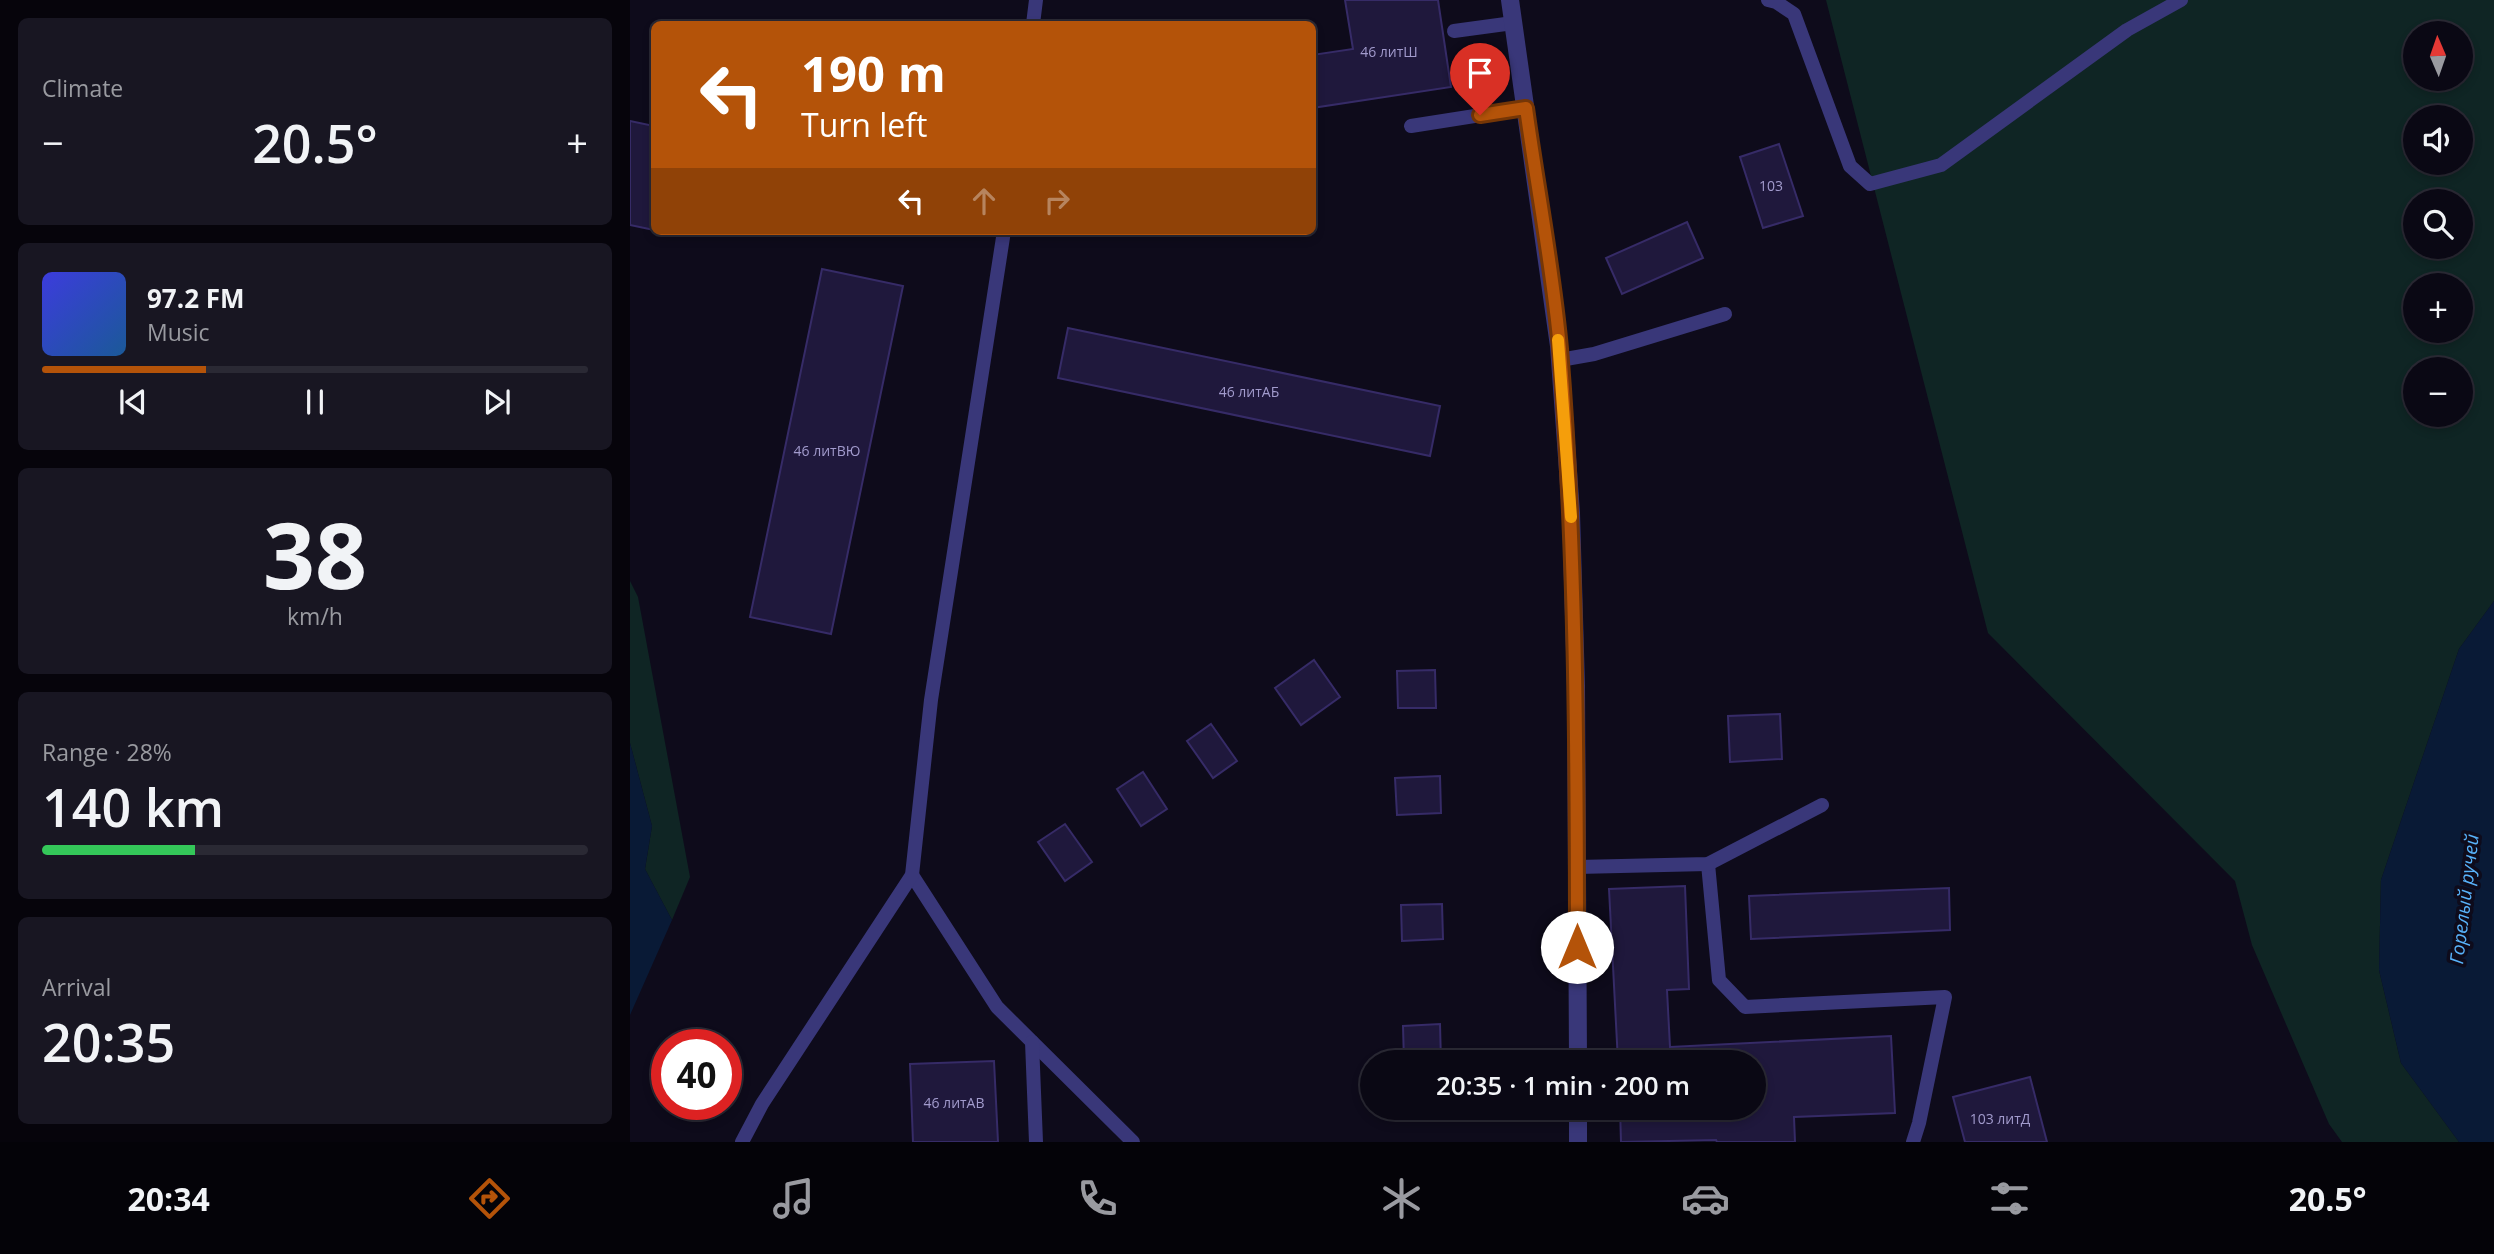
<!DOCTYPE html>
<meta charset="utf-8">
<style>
body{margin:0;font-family:"Open Sans",sans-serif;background:#181622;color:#f1f3f6;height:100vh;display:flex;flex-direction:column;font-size:26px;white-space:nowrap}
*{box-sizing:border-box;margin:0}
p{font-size:23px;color:#999aa0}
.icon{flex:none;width:38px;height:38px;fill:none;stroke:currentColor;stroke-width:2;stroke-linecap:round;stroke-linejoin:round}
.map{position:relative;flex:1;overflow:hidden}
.side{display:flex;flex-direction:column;gap:18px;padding:18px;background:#06040b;width:630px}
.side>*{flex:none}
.banner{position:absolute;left:21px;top:21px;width:665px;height:214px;border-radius:10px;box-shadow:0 4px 10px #0003,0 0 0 2px #2a2934;background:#b45309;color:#fff;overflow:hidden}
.needle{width:46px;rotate:358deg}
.tools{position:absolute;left:1773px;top:21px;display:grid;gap:14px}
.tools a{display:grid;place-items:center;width:70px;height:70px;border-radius:50%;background:#0a0814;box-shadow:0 4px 10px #0003,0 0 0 2px #2a2934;font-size:35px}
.speed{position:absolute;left:21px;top:1029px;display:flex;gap:14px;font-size:35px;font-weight:700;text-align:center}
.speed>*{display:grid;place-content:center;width:91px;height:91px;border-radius:50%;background:#0a0814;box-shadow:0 4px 10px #0003,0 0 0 2px #2a2934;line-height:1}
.speed .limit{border:10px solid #d22;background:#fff;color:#111}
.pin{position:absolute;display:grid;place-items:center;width:60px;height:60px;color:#fff;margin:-72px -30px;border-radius:50% 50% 50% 0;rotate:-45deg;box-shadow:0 0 7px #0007}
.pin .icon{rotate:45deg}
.me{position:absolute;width:77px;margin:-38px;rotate:0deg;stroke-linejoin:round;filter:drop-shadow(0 0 5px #0008)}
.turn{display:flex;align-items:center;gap:24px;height:147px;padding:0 35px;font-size:32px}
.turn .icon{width:91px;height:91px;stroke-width:2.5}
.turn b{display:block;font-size:49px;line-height:60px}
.lanes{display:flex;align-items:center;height:66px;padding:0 35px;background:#0003;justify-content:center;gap:35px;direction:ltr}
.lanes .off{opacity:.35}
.big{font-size:52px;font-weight:600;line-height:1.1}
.side .tile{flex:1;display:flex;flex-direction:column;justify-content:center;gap:10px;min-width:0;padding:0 24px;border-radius:10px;background:#181622}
.side .dial{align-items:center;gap:0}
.dial b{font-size:91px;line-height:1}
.song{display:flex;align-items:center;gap:21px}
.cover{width:84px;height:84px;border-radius:10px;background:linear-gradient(135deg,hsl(240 70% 55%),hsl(210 70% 35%))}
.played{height:7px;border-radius:4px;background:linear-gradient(90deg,#b45309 30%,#2a2934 30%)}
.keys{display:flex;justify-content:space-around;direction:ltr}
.heat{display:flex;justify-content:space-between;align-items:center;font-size:38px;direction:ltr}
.charge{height:10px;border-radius:5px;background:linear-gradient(90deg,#34c759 28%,#2a2934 0)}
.trip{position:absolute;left:730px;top:1050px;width:406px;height:70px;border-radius:35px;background:#0a0814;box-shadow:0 4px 10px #0003,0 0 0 2px #2a2934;font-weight:600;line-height:70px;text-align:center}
.dock{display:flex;height:112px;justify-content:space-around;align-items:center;background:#040308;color:#999aa0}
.dock .icon{width:49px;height:49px}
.dock .active{color:#b45309}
.dock b{font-size:32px;color:#f1f3f6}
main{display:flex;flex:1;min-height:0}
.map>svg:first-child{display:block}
.green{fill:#0f2524;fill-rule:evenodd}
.water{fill:#091a36}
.building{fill:#1f183c;stroke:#362b67;stroke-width:2}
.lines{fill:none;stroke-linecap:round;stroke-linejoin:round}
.service{stroke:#393779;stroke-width:14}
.tertiary{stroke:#393779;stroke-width:18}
.route-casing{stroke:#753606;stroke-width:18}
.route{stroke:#b45309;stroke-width:12}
.slow{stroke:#f59e0b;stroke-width:12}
.labels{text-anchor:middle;stroke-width:7;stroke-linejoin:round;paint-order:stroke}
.number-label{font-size:14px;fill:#a29bcd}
.water-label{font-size:19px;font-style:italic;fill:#58b2fa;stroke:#0e0b1b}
</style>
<main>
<section class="side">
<div class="tile"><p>Climate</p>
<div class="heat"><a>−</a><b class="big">20.5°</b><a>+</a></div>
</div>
<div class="tile">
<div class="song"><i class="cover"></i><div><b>97.2 FM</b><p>Music</p></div></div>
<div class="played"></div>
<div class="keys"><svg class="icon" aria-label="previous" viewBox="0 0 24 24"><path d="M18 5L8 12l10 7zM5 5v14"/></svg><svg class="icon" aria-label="pause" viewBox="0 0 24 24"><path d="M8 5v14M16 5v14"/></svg><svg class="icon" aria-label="next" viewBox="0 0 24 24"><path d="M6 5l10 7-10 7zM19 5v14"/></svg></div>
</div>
<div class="tile dial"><b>38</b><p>km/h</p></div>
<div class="tile"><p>Range · 28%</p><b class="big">140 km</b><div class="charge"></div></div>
<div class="tile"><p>Arrival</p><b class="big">20:35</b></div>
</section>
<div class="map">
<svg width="1864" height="1142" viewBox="0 0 1864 1142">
<rect width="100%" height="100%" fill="#0e0b1b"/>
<g class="green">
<path d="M 1196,0 L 1864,0 L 1864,601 L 1829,649 L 1751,880 L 1749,970 L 1771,1063 L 1829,1142 L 1712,1142 L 1699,1124 L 1622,945 L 1605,881 L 1358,633 ZM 1785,33 L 1830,33 L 1830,79 L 1785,79 ZM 1785,117 L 1830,117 L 1830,163 L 1785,163 ZM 1785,201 L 1830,201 L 1830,247 L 1785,247 ZM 1785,285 L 1830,285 L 1830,331 L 1785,331 ZM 1785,369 L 1830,369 L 1830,415 L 1785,415 Z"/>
<path d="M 0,581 L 8,597 L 60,877 L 42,920 L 15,869 L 22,826 L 0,743 Z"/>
</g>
<g class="water">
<path d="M 1864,601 L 1864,1142 L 1829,1142 L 1771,1063 L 1749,970 L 1751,880 L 1829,649 Z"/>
<path d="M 0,743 L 22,826 L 15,869 L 42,920 L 0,1015 Z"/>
</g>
<g class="building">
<path d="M 715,0 L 808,0 L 821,87 L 682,108 L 682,55 L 723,49 Z"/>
<path d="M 0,121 L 24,126 L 24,230 L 0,225 Z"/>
<path d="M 1149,144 L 1173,216 L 1133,228 L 1110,157 Z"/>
<path d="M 1057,222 L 1073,258 L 992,294 L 976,258 Z"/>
<path d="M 192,269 L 273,286 L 201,634 L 120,617 Z"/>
<path d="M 438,328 L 810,406 L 800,456 L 428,378 Z"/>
<path d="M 684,660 L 710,697 L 671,725 L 645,688 Z"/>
<path d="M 805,670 L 806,708 L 768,708 L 767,671 Z"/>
<path d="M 1150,714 L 1152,759 L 1100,762 L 1098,716 Z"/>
<path d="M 581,724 L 607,761 L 583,778 L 557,741 Z"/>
<path d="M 513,772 L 537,809 L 511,826 L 487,789 Z"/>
<path d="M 810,776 L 811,813 L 767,815 L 765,778 Z"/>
<path d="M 435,824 L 462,862 L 435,881 L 408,842 Z"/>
<path d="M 1055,886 L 1059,989 L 1037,990 L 1040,1047 L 1261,1036 L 1265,1113 L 1164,1117 L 1165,1142 L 1087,1142 L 1086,1140 L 991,1142 L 990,1108 L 1124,1108 L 1124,1062 L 988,1062 L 979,889 Z"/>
<path d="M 1319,888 L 1320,930 L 1121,939 L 1119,896 Z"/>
<path d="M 812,904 L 813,939 L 772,941 L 771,905 Z"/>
<path d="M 810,1024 L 811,1062 L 774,1062 L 773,1026 Z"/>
<path d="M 364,1061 L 368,1142 L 283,1142 L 280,1064 Z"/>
<path d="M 1400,1077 L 1417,1142 L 1335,1142 L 1323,1097 Z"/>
</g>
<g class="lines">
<g class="service">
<path d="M 1138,0 L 1146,2 L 1164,14 L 1220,166 L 1240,184 L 1311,165 L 1497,30 L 1551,0"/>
<path d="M 403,24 L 406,0"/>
<path d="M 824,31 L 883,23"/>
<path d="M 781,126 L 896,108"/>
<path d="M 930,360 L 964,354 L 1095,314"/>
<path d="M 1078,864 L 1089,980 L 1115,1007 L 1315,997 L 1289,1123 L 1283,1142"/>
<path d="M 947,867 L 1078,864 L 1192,805"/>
<path d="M 282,875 L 367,1007 L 503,1142"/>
<path d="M 402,1042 L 406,1142"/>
<path d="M 112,1142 L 132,1104 L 282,875 L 301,700 L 374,231"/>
</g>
<g class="tertiary">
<path d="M 880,0 L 929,346 L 941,513 L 946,686 L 948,1062"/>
<path d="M 948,1108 L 948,1142"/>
</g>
</g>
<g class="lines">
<g class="route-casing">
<path id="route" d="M 850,115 L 896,108 C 907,188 923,269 930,349 C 946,548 947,747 947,947"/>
</g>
<use href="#route" class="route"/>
<path class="slow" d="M 928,340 L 941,517"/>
</g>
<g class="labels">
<g class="number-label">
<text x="759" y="57">46 литШ</text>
<text x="1141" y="191">103</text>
<text x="619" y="397">46 литАБ</text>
<text x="197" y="456">46 литВЮ</text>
<text x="324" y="1108">46 литАВ</text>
<text x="1370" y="1124">103 литД</text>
</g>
<g class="water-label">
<text transform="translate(1834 899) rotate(-83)" y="7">Горелый ручей</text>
</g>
</g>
</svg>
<div class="tools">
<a><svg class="needle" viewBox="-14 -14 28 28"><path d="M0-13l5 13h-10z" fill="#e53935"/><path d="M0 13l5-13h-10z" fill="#999aa0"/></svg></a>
<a><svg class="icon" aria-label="sound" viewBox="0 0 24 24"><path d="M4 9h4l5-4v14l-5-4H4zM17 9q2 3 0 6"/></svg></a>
<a><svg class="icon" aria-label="search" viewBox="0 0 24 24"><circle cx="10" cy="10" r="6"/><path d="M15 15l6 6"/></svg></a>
<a>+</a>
<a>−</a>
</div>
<div class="speed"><div class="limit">40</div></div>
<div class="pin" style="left:850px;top:115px;background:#d93025"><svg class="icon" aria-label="arrive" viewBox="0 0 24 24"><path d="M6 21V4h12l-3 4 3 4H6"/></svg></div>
<svg class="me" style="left:947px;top:947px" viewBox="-20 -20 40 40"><circle r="19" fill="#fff"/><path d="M0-13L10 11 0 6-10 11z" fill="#b45309"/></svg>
<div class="trip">20:35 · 1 min · 200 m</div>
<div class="banner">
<div class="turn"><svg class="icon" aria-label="left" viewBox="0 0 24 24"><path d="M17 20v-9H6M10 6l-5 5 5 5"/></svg><div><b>190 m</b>Turn left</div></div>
<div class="lanes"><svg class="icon" aria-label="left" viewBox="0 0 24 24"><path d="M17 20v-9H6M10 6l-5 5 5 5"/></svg><svg class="icon off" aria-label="ahead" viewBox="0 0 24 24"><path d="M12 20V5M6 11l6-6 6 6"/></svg><svg class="icon off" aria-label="right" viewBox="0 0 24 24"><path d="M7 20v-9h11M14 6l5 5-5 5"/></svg></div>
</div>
</div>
</main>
<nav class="dock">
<b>20:34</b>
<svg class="icon active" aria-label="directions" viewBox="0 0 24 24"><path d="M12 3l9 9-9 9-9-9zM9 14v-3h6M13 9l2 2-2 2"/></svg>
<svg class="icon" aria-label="music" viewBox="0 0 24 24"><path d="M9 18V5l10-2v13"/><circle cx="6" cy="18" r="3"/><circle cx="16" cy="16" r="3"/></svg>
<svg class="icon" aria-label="phone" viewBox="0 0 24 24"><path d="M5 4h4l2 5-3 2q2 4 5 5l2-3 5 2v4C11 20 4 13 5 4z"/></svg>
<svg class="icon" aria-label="climate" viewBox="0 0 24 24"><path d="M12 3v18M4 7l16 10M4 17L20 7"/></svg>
<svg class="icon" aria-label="car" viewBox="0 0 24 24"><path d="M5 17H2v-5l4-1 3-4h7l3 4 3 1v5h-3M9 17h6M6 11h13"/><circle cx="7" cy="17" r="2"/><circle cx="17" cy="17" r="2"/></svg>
<svg class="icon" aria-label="filters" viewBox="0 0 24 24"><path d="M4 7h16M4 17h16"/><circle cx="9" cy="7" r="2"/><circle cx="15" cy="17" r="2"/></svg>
<b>20.5°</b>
</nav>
